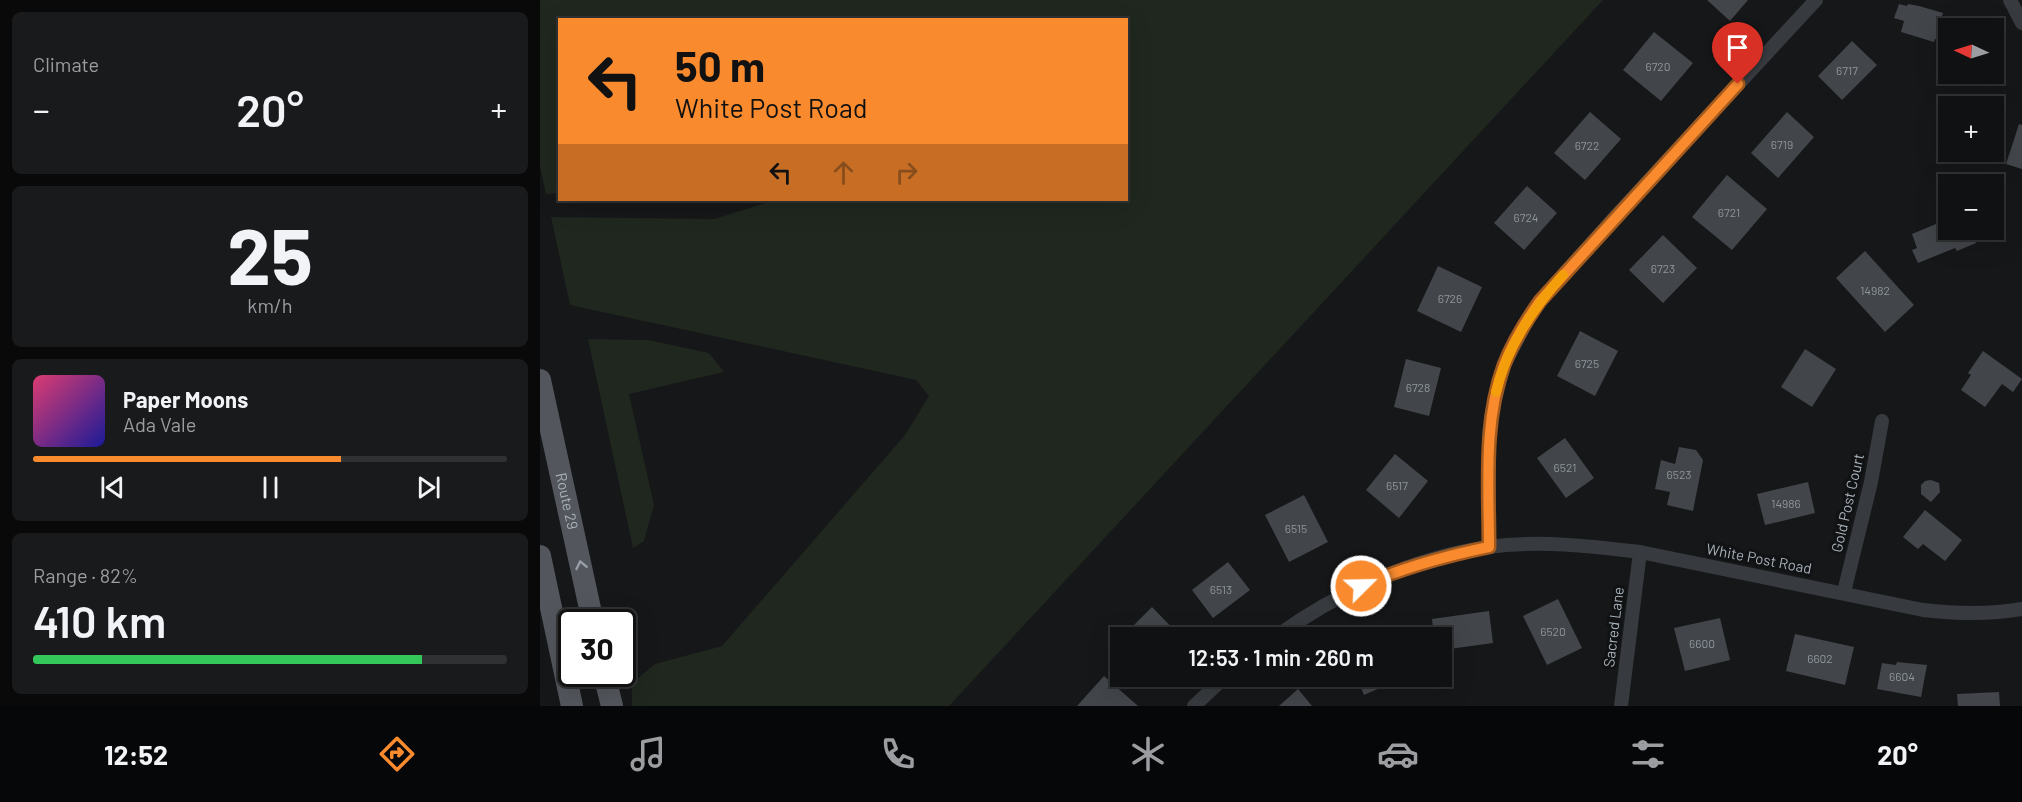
<!DOCTYPE html>
<meta charset="utf-8">
<style>
body{margin:0;font-family:Barlow,sans-serif;background:#191a1c;color:#f1f3f6;height:100vh;display:flex;flex-direction:column;font-size:22px;white-space:nowrap}
*{box-sizing:border-box;margin:0}
p{font-size:20px;color:#9c9da0}
.icon{flex:none;width:33px;height:33px;fill:none;stroke:currentColor;stroke-width:2;stroke-linecap:round;stroke-linejoin:round}
.map{position:relative;flex:1;overflow:hidden}
.drawer{display:flex;flex-direction:column;gap:12px;padding:12px;background:#09090a;width:540px}
.drawer>*{flex:none}
.hud{position:absolute;left:18px;top:18px;width:570px;height:183px;border-radius:0px;box-shadow:0 6px 24px #0002,0 0 0 2px #303133;background:#f98a2e;color:#111;overflow:hidden}
.needle{width:39px;rotate:274deg}
.buttons{position:absolute;left:1398px;top:18px;display:grid;gap:12px}
.buttons a{display:grid;place-items:center;width:66px;height:66px;border-radius:0px;background:#101113;box-shadow:0 6px 24px #0002,0 0 0 2px #303133;font-size:30px}
.speed{position:absolute;left:18px;top:609px;display:flex;gap:12px;font-size:30px;font-weight:700;text-align:center}
.speed>*{display:grid;place-content:center;width:78px;height:78px;border-radius:50%;background:#101113;box-shadow:0 6px 24px #0002,0 0 0 2px #303133;line-height:1}
.speed .limit{border:3px solid #111;border-radius:9px;background:#fff;color:#111}
.pin{position:absolute;display:grid;place-items:center;width:51px;height:51px;color:#fff;margin:-62px -26px;border-radius:50% 50% 50% 0;rotate:-45deg;box-shadow:0 0 6px #0007}
.pin .icon{rotate:45deg}
.me{position:absolute;width:66px;margin:-33px;rotate:67deg;stroke-linejoin:round;filter:drop-shadow(0 0 4px #0008)}
.turn{display:flex;align-items:center;gap:21px;height:126px;padding:0 18px;font-size:27px}
.turn .icon{width:78px;height:78px;stroke-width:2.5}
.turn b{display:block;font-size:42px;line-height:51px}
.lanes{display:flex;align-items:center;height:57px;padding:0 18px;background:#0003;justify-content:center;gap:30px;direction:ltr}
.lanes .off{opacity:.35}
.big{font-size:45px;font-weight:600;line-height:1.1}
.drawer .widget{flex:1;display:flex;flex-direction:column;justify-content:center;gap:9px;min-width:0;padding:0 21px;border-radius:9px;background:#191a1c}
.drawer .dial{align-items:center;gap:0}
.dial b{font-size:78px;line-height:1}
.song{display:flex;align-items:center;gap:18px}
.cover{width:72px;height:72px;border-radius:9px;background:linear-gradient(135deg,hsl(340 70% 55%),hsl(240 70% 35%))}
.played{height:6px;border-radius:3px;background:linear-gradient(90deg,#f98a2e 65%,#303133 65%)}
.keys{display:flex;justify-content:space-around;direction:ltr}
.heat{display:flex;justify-content:space-between;align-items:center;font-size:33px;direction:ltr}
.charge{height:9px;border-radius:4px;background:linear-gradient(90deg,#34c759 82%,#303133 0)}
.trip{position:absolute;left:570px;top:627px;width:342px;height:60px;border-radius:0px;background:#101113;box-shadow:0 6px 24px #0002,0 0 0 2px #303133;font-weight:600;line-height:60px;text-align:center}
.tabs{display:flex;height:96px;justify-content:space-around;align-items:center;background:#060708;color:#9c9da0}
.tabs .icon{width:42px;height:42px}
.tabs .current{color:#f98a2e}
.tabs b{font-size:27px;color:#f1f3f6}
main{display:flex;flex:1;min-height:0}
.map>svg:first-child{display:block}
.green{fill:#1f271e}
.building{fill:#424549}
.lines{fill:none;stroke-linecap:round;stroke-linejoin:round}
.street{stroke:#373a3e;stroke-width:14}
.primary{stroke:#53575d;stroke-width:22}
.oneway{stroke:#979fa7}
.route-casing{stroke:#a25a1e;stroke-width:15}
.route{stroke:#f98a2e;stroke-width:10}
.slow{stroke:#f59e0b;stroke-width:10}
.labels{text-anchor:middle;stroke-width:6;stroke-linejoin:round;paint-order:stroke}
.number-label{font-size:12px;fill:#8e969d}
.street-label{font-size:15px;fill:#a8b1b9;stroke:#111214}
</style>
<main>
<section class="drawer">
<div class="widget"><p>Climate</p>
<div class="heat"><a>−</a><b class="big">20°</b><a>+</a></div>
</div>
<div class="widget dial"><b>25</b><p>km/h</p></div>
<div class="widget">
<div class="song"><i class="cover"></i><div><b>Paper Moons</b><p>Ada Vale</p></div></div>
<div class="played"></div>
<div class="keys"><svg class="icon" aria-label="previous" viewBox="0 0 24 24"><path d="M18 5L8 12l10 7zM5 5v14"/></svg><svg class="icon" aria-label="pause" viewBox="0 0 24 24"><path d="M8 5v14M16 5v14"/></svg><svg class="icon" aria-label="next" viewBox="0 0 24 24"><path d="M6 5l10 7-10 7zM19 5v14"/></svg></div>
</div>
<div class="widget"><p>Range · 82%</p><b class="big">410 km</b><div class="charge"></div></div>
</section>
<div class="map">
<svg width="1482" height="706" viewBox="0 0 1482 706">
<rect width="100%" height="100%" fill="#161719"/>
<g class="green">
<path d="M 0,0 L 1063,0 L 409,706 L 92,706 L 92,683 L 115,664 L 182,646 L 365,435 L 389,396 L 376,380 L 30,305 L 11,217 L 174,219 L 226,203 L 230,200 L 586,200 L 586,20 L 20,20 L 19,193 L 6,194 L 0,166 Z"/>
<path d="M 48,339 L 109,340 L 169,353 L 184,372 L 89,394 L 114,505 L 104,541 L 93,548 Z"/>
</g>
<g class="building">
<path d="M 1167,0 L 1208,0 L 1190,21 Z"/>
<path d="M 1359,4 L 1367,6 L 1368,4 L 1379,6 L 1403,13 L 1402,16 L 1408,18 L 1408,43 L 1395,39 L 1394,42 L 1361,32 L 1364,21 L 1354,18 Z"/>
<path d="M 1114,32 L 1153,63 L 1121,101 L 1083,70 Z"/>
<path d="M 1312,41 L 1337,65 L 1302,100 L 1278,76 Z"/>
<path d="M 1050,112 L 1081,139 L 1045,180 L 1014,153 Z"/>
<path d="M 1247,112 L 1274,137 L 1238,178 L 1211,153 Z"/>
<path d="M 1479,124 L 1482,125 L 1482,169 L 1466,164 Z"/>
<path d="M 1187,175 L 1227,209 L 1192,250 L 1152,217 Z"/>
<path d="M 987,186 L 1017,213 L 984,250 L 954,223 Z"/>
<path d="M 1408,219 L 1408,230 L 1430,230 L 1436,243 L 1417,251 L 1415,248 L 1378,263 L 1372,250 L 1377,248 L 1372,234 Z"/>
<path d="M 1123,235 L 1157,268 L 1123,303 L 1089,270 Z"/>
<path d="M 1325,251 L 1374,305 L 1345,332 L 1296,278 Z"/>
<path d="M 898,266 L 942,287 L 921,332 L 877,311 Z"/>
<path d="M 1040,331 L 1078,351 L 1055,396 L 1017,376 Z"/>
<path d="M 1265,349 L 1296,369 L 1272,407 L 1241,387 Z"/>
<path d="M 1443,351 L 1482,379 L 1473,392 L 1462,384 L 1445,407 L 1421,390 L 1431,375 L 1428,373 Z"/>
<path d="M 866,359 L 901,368 L 889,416 L 854,407 Z"/>
<path d="M 1025,438 L 1054,478 L 1026,498 L 997,458 Z"/>
<path d="M 1139,447 L 1156,450 L 1163,460 L 1153,511 L 1127,505 L 1130,492 L 1115,489 L 1121,460 L 1135,464 Z"/>
<path d="M 855,454 L 888,481 L 859,518 L 826,490 Z"/>
<path d="M 1391,480 L 1399,483 L 1400,492 L 1391,502 L 1381,494 L 1381,485 L 1385,481 Z"/>
<path d="M 1268,482 L 1275,513 L 1225,525 L 1217,494 Z"/>
<path d="M 764,495 L 788,542 L 749,562 L 725,515 Z"/>
<path d="M 1385,510 L 1422,540 L 1405,561 L 1383,544 L 1378,549 L 1363,537 Z"/>
<path d="M 688,562 L 710,590 L 673,618 L 652,590 Z"/>
<path d="M 1018,599 L 1042,648 L 1007,665 L 983,616 Z"/>
<path d="M 612,607 L 642,638 L 581,638 Z"/>
<path d="M 949,611 L 953,643 L 902,650 L 902,638 L 894,638 L 892,619 Z"/>
<path d="M 1180,618 L 1190,660 L 1145,671 L 1134,628 Z"/>
<path d="M 1255,634 L 1314,647 L 1305,685 L 1246,671 Z"/>
<path d="M 1357,662 L 1387,665 L 1381,697 L 1337,689 L 1342,663 L 1356,665 Z"/>
<path d="M 564,676 L 598,706 L 537,706 Z"/>
<path d="M 816,676 L 867,676 L 824,695 Z"/>
<path d="M 758,689 L 772,706 L 739,706 Z"/>
<path d="M 1459,692 L 1460,706 L 1418,706 L 1417,694 Z"/>
</g>
<g class="lines">
<g class="street">
<path d="M 1470,0 L 1482,23"/>
<path d="M 949,547 L 949,434 L 952,411 L 964,365 L 988,319 L 1000,301 L 1075,217 L 1276,0"/>
<path d="M 1304,592 L 1331,482 L 1342,421"/>
<path d="M 734,638 C 796,593 872,558 948,547 C 998,540 1050,546 1100,552 L 1383,610 C 1417,614 1448,615 1482,609"/>
<path d="M 654,706 L 686,676"/>
<path d="M 1081,706 L 1100,552"/>
</g>
<g class="primary">
<path id="s1" d="M 0,380 L 53,622"/>
<path d="M 0,556 L 32,706"/>
<path d="M 64,674 L 72,706"/>
</g>
</g>
<defs><path id="oneway-chevron" d="M-2-3.5L2.5 0L-2 3.5" fill="none" stroke-width="1.6" stroke-linecap="round" stroke-linejoin="round" transform="scale(1.5)"/></defs>
<use class="oneway" href="#oneway-chevron" transform="translate(41 565) rotate(-102)"/>
<g class="lines">
<g class="route-casing">
<path id="route" d="M 821,586 C 862,568 905,556 949,547 C 949,487 943,422 964,365 C 973,342 986,321 1000,301 L 1198,84"/>
</g>
<use href="#route" class="route"/>
<path class="slow" d="M 956,392 C 967,346 993,309 1023,275"/>
</g>
<g class="labels">
<g class="number-label">
<text x="1118" y="71">6720</text>
<text x="1307" y="75">6717</text>
<text x="1242" y="149">6719</text>
<text x="1047" y="150">6722</text>
<text x="1189" y="217">6721</text>
<text x="986" y="222">6724</text>
<text x="1123" y="273">6723</text>
<text x="1335" y="295">14982</text>
<text x="910" y="303">6726</text>
<text x="1047" y="368">6725</text>
<text x="878" y="392">6728</text>
<text x="1025" y="472">6521</text>
<text x="1139" y="479">6523</text>
<text x="857" y="490">6517</text>
<text x="1246" y="508">14986</text>
<text x="756" y="533">6515</text>
<text x="681" y="594">6513</text>
<text x="1013" y="636">6520</text>
<text x="1162" y="648">6600</text>
<text x="1280" y="663">6602</text>
<text x="1362" y="681">6604</text>
</g>
<g class="street-label">
<text dy="5" stroke="none"><textPath href="#s1" startOffset="124">Route 29</textPath></text>
<text transform="translate(1308 503) rotate(-77)" y="5">Gold Post Court</text>
<text transform="translate(1219 559) rotate(11)" y="5">White Post Road</text>
<text transform="translate(1074 627) rotate(-83)" y="5">Sacred Lane</text>
</g>
</g>
</svg>
<div class="buttons">
<a><svg class="needle" viewBox="-14 -14 28 28"><path d="M0-13l5 13h-10z" fill="#e53935"/><path d="M0 13l5-13h-10z" fill="#9c9da0"/></svg></a>
<a>+</a>
<a>−</a>
</div>
<div class="speed"><div class="limit">30</div></div>
<div class="pin" style="left:1198px;top:84px;background:#d93025"><svg class="icon" aria-label="arrive" viewBox="0 0 24 24"><path d="M6 21V4h12l-3 4 3 4H6"/></svg></div>
<svg class="me" style="left:821px;top:586px" viewBox="-20 -20 40 40"><circle r="17" fill="#f98a2e" stroke="#fff" stroke-width="3"/><path d="M0-11L8 9 0 5-8 9z" fill="#fff"/></svg>
<div class="trip">12:53 · 1 min · 260 m</div>
<div class="hud">
<div class="turn"><svg class="icon" aria-label="left" viewBox="0 0 24 24"><path d="M17 20v-9H6M10 6l-5 5 5 5"/></svg><div><b>50 m</b>White Post Road</div></div>
<div class="lanes"><svg class="icon" aria-label="left" viewBox="0 0 24 24"><path d="M17 20v-9H6M10 6l-5 5 5 5"/></svg><svg class="icon off" aria-label="ahead" viewBox="0 0 24 24"><path d="M12 20V5M6 11l6-6 6 6"/></svg><svg class="icon off" aria-label="right" viewBox="0 0 24 24"><path d="M7 20v-9h11M14 6l5 5-5 5"/></svg></div>
</div>
</div>
</main>
<nav class="tabs">
<b>12:52</b>
<svg class="icon current" aria-label="directions" viewBox="0 0 24 24"><path d="M12 3l9 9-9 9-9-9zM9 14v-3h6M13 9l2 2-2 2"/></svg>
<svg class="icon" aria-label="music" viewBox="0 0 24 24"><path d="M9 18V5l10-2v13"/><circle cx="6" cy="18" r="3"/><circle cx="16" cy="16" r="3"/></svg>
<svg class="icon" aria-label="phone" viewBox="0 0 24 24"><path d="M5 4h4l2 5-3 2q2 4 5 5l2-3 5 2v4C11 20 4 13 5 4z"/></svg>
<svg class="icon" aria-label="climate" viewBox="0 0 24 24"><path d="M12 3v18M4 7l16 10M4 17L20 7"/></svg>
<svg class="icon" aria-label="car" viewBox="0 0 24 24"><path d="M5 17H2v-5l4-1 3-4h7l3 4 3 1v5h-3M9 17h6M6 11h13"/><circle cx="7" cy="17" r="2"/><circle cx="17" cy="17" r="2"/></svg>
<svg class="icon" aria-label="filters" viewBox="0 0 24 24"><path d="M4 7h16M4 17h16"/><circle cx="9" cy="7" r="2"/><circle cx="15" cy="17" r="2"/></svg>
<b>20°</b>
</nav>
